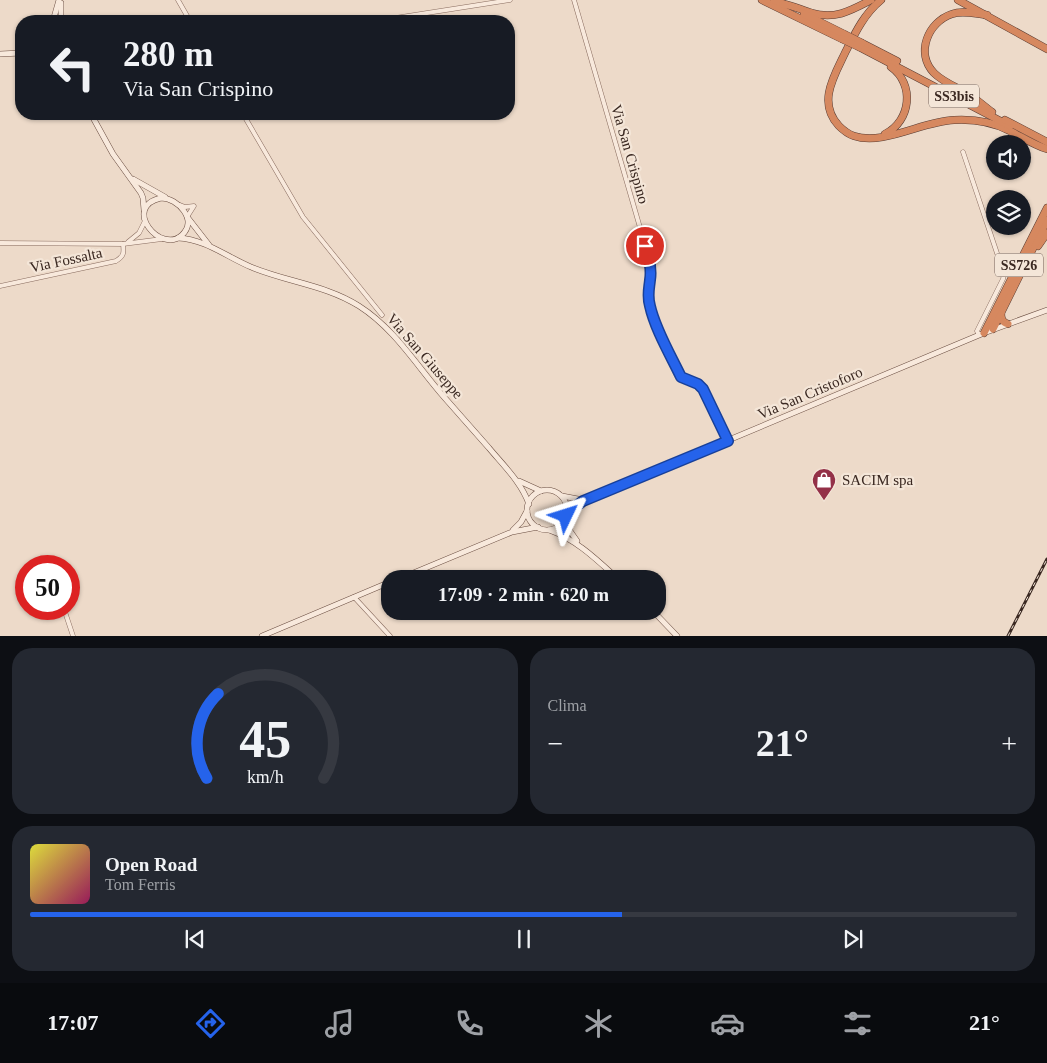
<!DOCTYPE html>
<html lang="it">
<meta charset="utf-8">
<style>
body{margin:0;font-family:Georgia,serif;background:#242831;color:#f1f3f6;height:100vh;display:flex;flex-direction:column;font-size:19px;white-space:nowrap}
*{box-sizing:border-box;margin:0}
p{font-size:16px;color:#9ea1a6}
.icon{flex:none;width:28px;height:28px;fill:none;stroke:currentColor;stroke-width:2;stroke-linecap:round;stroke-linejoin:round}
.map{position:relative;height:636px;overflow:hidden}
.details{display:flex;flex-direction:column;gap:12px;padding:12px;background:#0d0f14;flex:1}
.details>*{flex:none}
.top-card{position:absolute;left:15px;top:15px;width:500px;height:105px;border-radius:20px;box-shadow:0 1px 4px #0004;background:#171b24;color:#f1f3f6;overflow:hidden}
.fabs{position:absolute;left:986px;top:135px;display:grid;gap:10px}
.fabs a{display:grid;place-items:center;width:45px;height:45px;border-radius:50%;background:#171b24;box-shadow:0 1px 4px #0004;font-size:25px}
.speed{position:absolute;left:15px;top:555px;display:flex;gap:10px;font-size:25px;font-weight:700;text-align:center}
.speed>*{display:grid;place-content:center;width:65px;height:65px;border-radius:50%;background:#171b24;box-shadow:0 1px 4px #0004;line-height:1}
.speed .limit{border:8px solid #d22;background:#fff;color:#111}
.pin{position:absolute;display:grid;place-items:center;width:42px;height:42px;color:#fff;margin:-21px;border:2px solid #fff;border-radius:50%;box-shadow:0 1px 5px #0007}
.me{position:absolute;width:55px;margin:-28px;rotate:49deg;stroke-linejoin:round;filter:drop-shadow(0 0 4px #0008)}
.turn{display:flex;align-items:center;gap:18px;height:105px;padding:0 25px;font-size:22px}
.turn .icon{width:65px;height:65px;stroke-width:2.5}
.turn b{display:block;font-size:35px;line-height:42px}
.big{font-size:38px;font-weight:700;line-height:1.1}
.details .card{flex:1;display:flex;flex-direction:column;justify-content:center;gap:8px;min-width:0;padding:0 18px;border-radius:20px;background:#242831}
.details .dial{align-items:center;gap:0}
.dial svg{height:130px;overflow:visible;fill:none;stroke:#363941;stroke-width:7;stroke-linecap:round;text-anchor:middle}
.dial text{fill:#f1f3f6;stroke:none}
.song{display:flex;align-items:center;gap:15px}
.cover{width:60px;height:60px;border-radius:8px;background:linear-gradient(135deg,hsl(60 70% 55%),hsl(330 70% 35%))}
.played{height:5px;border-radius:2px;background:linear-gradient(90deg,#2563eb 60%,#363941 60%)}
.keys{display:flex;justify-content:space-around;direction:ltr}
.heat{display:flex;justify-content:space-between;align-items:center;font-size:28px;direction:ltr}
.details .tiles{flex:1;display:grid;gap:12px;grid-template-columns:1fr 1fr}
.card:last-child{grid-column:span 2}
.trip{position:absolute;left:381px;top:570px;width:285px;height:50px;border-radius:20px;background:#171b24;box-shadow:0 1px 4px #0004;font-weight:700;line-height:50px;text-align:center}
.tab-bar{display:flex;height:80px;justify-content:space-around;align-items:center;background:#090b0e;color:#9ea1a6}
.tab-bar .icon{width:35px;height:35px}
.tab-bar .on{color:#2563eb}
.tab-bar b{font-size:22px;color:#f1f3f6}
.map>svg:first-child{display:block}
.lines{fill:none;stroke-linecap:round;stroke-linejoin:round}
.street-casing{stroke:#886b5e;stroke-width:5}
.secondary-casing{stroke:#6a4d41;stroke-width:6}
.highway-casing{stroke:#573b32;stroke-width:8}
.street{stroke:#f8e9dc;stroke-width:4}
.secondary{stroke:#f8e9dc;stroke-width:5}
.highway{stroke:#d6885f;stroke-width:7}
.rail-casing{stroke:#3a2821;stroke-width:3}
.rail{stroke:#f4e6d8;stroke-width:1;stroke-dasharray:4;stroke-linecap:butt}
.highway-bridge-casing{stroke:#573b32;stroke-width:8;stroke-linecap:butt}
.highway-bridge{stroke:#d6885f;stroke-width:7}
.route-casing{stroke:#184099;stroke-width:12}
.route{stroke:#2563eb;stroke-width:9}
.labels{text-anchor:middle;stroke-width:4.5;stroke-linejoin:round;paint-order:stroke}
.shield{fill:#f4e6d8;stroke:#726158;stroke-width:1}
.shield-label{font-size:14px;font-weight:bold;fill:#3a2821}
.street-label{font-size:15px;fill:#3a2821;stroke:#f4e6d8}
.poi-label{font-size:15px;fill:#3a2821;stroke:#f4e6d8;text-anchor:start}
</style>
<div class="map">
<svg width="1047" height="636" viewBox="0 0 1047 636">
<rect width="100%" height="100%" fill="#eddac9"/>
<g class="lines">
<g class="street-casing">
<g id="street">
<path d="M 178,0 L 190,21"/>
<path d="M 574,0 L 650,262 L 651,280 L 647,294 L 650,307 L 681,377 L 698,384 L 703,389 L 727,441"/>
<path d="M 376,21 L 510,0"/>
<path d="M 243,114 L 303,217 L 382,315"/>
<path d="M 963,152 L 1004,274 L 1003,279 L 977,331 L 979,335"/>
<path d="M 180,205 L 185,207 L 194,206 L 187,217"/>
<path d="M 128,242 L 139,233 L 145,221"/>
<path d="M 0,243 L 123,244 L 162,239"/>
<path d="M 0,286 L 116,261 C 124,256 124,253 123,244"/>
<path d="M 48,562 L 49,566"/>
<path d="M 354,597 L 390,636"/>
<path d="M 64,609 L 73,636"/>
</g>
</g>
<g class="secondary-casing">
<g id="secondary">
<path d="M 61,3 L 61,21"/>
<path d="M 53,21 L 59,0"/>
<path d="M 0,54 L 21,53"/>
<path d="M 91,114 L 113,154 L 141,193 L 143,198 L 144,210"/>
<path d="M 133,179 L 165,197"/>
<path d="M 161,198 C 178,198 198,220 182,235 C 161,255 121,207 161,198 Z"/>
<path d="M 188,218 L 209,245"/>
<path d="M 178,238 C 205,239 227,257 251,267 C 287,282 326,285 359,306 C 395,329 416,365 444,397 C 459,414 474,431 489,448 C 504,466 521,482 529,504"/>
<path d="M 519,481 L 541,491"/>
<circle cx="547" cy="510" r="20"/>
<path d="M 562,496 L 583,500"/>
<path d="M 567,513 L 583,501 L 984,333 L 1047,310"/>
<path d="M 565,519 L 570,531 L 577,541"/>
<path d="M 513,530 L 521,522 L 527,511"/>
<path d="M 549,530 C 577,540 596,559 618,579"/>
<path d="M 399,579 L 512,532 L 538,527"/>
<path d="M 653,611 L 677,636"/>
<path d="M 262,636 L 390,582"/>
</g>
</g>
<g class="highway-casing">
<g id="highway">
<path d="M 762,0 L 842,39"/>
<path d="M 774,0 L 786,5"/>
<path d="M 881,0 C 864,14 855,33 845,53 C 834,76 817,103 839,126 C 843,130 848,134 854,136 C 883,146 923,121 954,120 C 973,119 993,122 1010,131 C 1022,137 1034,145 1047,149"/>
<path d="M 958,0 L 1047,49"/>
<path d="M 783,4 C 795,6 801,10 812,13 C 835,20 852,10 871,0"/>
<path d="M 804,14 L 844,34"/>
<path d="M 987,15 C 976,14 963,10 952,14 C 928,22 915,53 934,73 C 943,82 956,87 967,93 C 976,99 984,106 992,112"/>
<path d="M 862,43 L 897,61"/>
<path d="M 859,47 L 1010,126"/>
<path d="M 1005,120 L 1047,142"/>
<path d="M 885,134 C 911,121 915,84 891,67"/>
<path d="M 1038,246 L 1047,233"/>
<path d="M 1001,312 C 1001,319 1002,322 1008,324"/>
<path d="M 993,329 L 1047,220"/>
<path d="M 984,333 L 1047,208"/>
</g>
</g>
<use href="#street" class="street"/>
<use href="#secondary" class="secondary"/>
<use href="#highway" class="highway"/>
<g class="rail-casing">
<path id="rail" d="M 1008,636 L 1047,559"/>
</g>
<use href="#rail" class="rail"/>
<g class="highway-bridge-casing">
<g id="highway-bridge">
<path d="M 844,34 L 862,43"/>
<path d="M 842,39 L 859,47"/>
</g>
</g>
<use href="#highway-bridge" class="highway-bridge"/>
</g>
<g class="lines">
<g class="route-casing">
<path id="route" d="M 566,516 L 567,513 L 583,501 L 728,441 L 703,389 L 698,384 L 681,377 C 671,356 655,329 650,306 C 647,296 649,290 650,280 C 652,268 649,257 645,246"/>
</g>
<use href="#route" class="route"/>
</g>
<defs>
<g id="shop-pin" transform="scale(1.25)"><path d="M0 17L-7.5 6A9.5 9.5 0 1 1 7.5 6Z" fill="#943148" stroke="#f4e6d8"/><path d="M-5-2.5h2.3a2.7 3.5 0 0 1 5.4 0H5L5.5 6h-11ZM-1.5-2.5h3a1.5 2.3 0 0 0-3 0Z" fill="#fff"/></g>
</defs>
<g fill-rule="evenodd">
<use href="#shop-pin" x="824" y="480"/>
</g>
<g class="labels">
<g class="shield">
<rect x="929" y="84.5" width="50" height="23" rx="4"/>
<rect x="995" y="253.5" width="48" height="23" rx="4"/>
</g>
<g class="shield-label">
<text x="954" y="101">SS3bis</text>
<text x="1019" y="270">SS726</text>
</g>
<g class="street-label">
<text transform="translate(630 154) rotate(74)" y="5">Via San Crispino</text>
<text transform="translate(66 260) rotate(-12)" y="5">Via Fossalta</text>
<text transform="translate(425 356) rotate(49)" y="5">Via San Giuseppe</text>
<text transform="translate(810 393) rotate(-23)" y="5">Via San Cristoforo</text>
</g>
<g class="poi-label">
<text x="842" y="485">SACIM spa</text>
</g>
</g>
</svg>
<div class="fabs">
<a><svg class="icon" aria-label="sound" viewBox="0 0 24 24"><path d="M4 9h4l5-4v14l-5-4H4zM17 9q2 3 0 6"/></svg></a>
<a><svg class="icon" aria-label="layers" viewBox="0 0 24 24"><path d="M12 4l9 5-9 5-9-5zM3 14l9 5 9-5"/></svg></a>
</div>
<div class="speed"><div class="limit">50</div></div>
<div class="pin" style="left:645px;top:246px;background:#d93025"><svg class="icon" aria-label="arrive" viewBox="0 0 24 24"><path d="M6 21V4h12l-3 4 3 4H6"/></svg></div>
<svg class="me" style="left:566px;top:516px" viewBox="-20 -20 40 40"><path d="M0-17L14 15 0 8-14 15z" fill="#2563eb" stroke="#fff" stroke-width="4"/></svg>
<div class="trip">17:09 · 2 min · 620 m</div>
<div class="top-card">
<div class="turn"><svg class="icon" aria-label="left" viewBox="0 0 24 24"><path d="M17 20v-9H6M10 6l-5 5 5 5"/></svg><div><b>280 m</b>Via San Crispino</div></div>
</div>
</div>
<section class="details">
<div class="tiles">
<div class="card dial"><svg viewBox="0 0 100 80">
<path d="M14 69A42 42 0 1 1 86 69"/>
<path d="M14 69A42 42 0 0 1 21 17" stroke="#2563eb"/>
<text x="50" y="56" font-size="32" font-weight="700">45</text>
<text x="50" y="72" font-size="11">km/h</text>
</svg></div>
<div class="card"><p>Clima</p>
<div class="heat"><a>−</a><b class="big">21°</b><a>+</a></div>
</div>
<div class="card">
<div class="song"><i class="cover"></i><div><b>Open Road</b><p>Tom Ferris</p></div></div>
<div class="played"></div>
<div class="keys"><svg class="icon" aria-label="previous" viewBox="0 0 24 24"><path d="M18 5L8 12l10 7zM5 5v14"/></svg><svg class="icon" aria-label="pause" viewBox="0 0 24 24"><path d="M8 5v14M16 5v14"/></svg><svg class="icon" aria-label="next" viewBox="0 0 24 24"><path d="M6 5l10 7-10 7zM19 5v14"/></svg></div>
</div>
</div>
</section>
<nav class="tab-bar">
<b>17:07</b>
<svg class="icon on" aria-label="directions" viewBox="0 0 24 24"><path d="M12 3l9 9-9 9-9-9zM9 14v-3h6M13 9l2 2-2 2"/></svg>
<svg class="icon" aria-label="music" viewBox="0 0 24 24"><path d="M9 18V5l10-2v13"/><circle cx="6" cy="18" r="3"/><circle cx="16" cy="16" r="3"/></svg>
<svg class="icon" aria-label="phone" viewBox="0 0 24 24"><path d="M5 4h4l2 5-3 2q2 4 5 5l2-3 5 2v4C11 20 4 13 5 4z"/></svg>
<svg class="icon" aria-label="climate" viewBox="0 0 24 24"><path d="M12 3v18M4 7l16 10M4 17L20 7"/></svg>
<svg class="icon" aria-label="car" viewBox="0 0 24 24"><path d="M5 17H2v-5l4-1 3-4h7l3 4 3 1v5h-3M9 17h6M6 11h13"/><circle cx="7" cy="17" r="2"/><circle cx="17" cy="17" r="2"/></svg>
<svg class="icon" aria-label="filters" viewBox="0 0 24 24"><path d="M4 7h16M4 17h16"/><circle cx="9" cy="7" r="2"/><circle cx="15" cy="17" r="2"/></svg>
<b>21°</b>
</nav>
